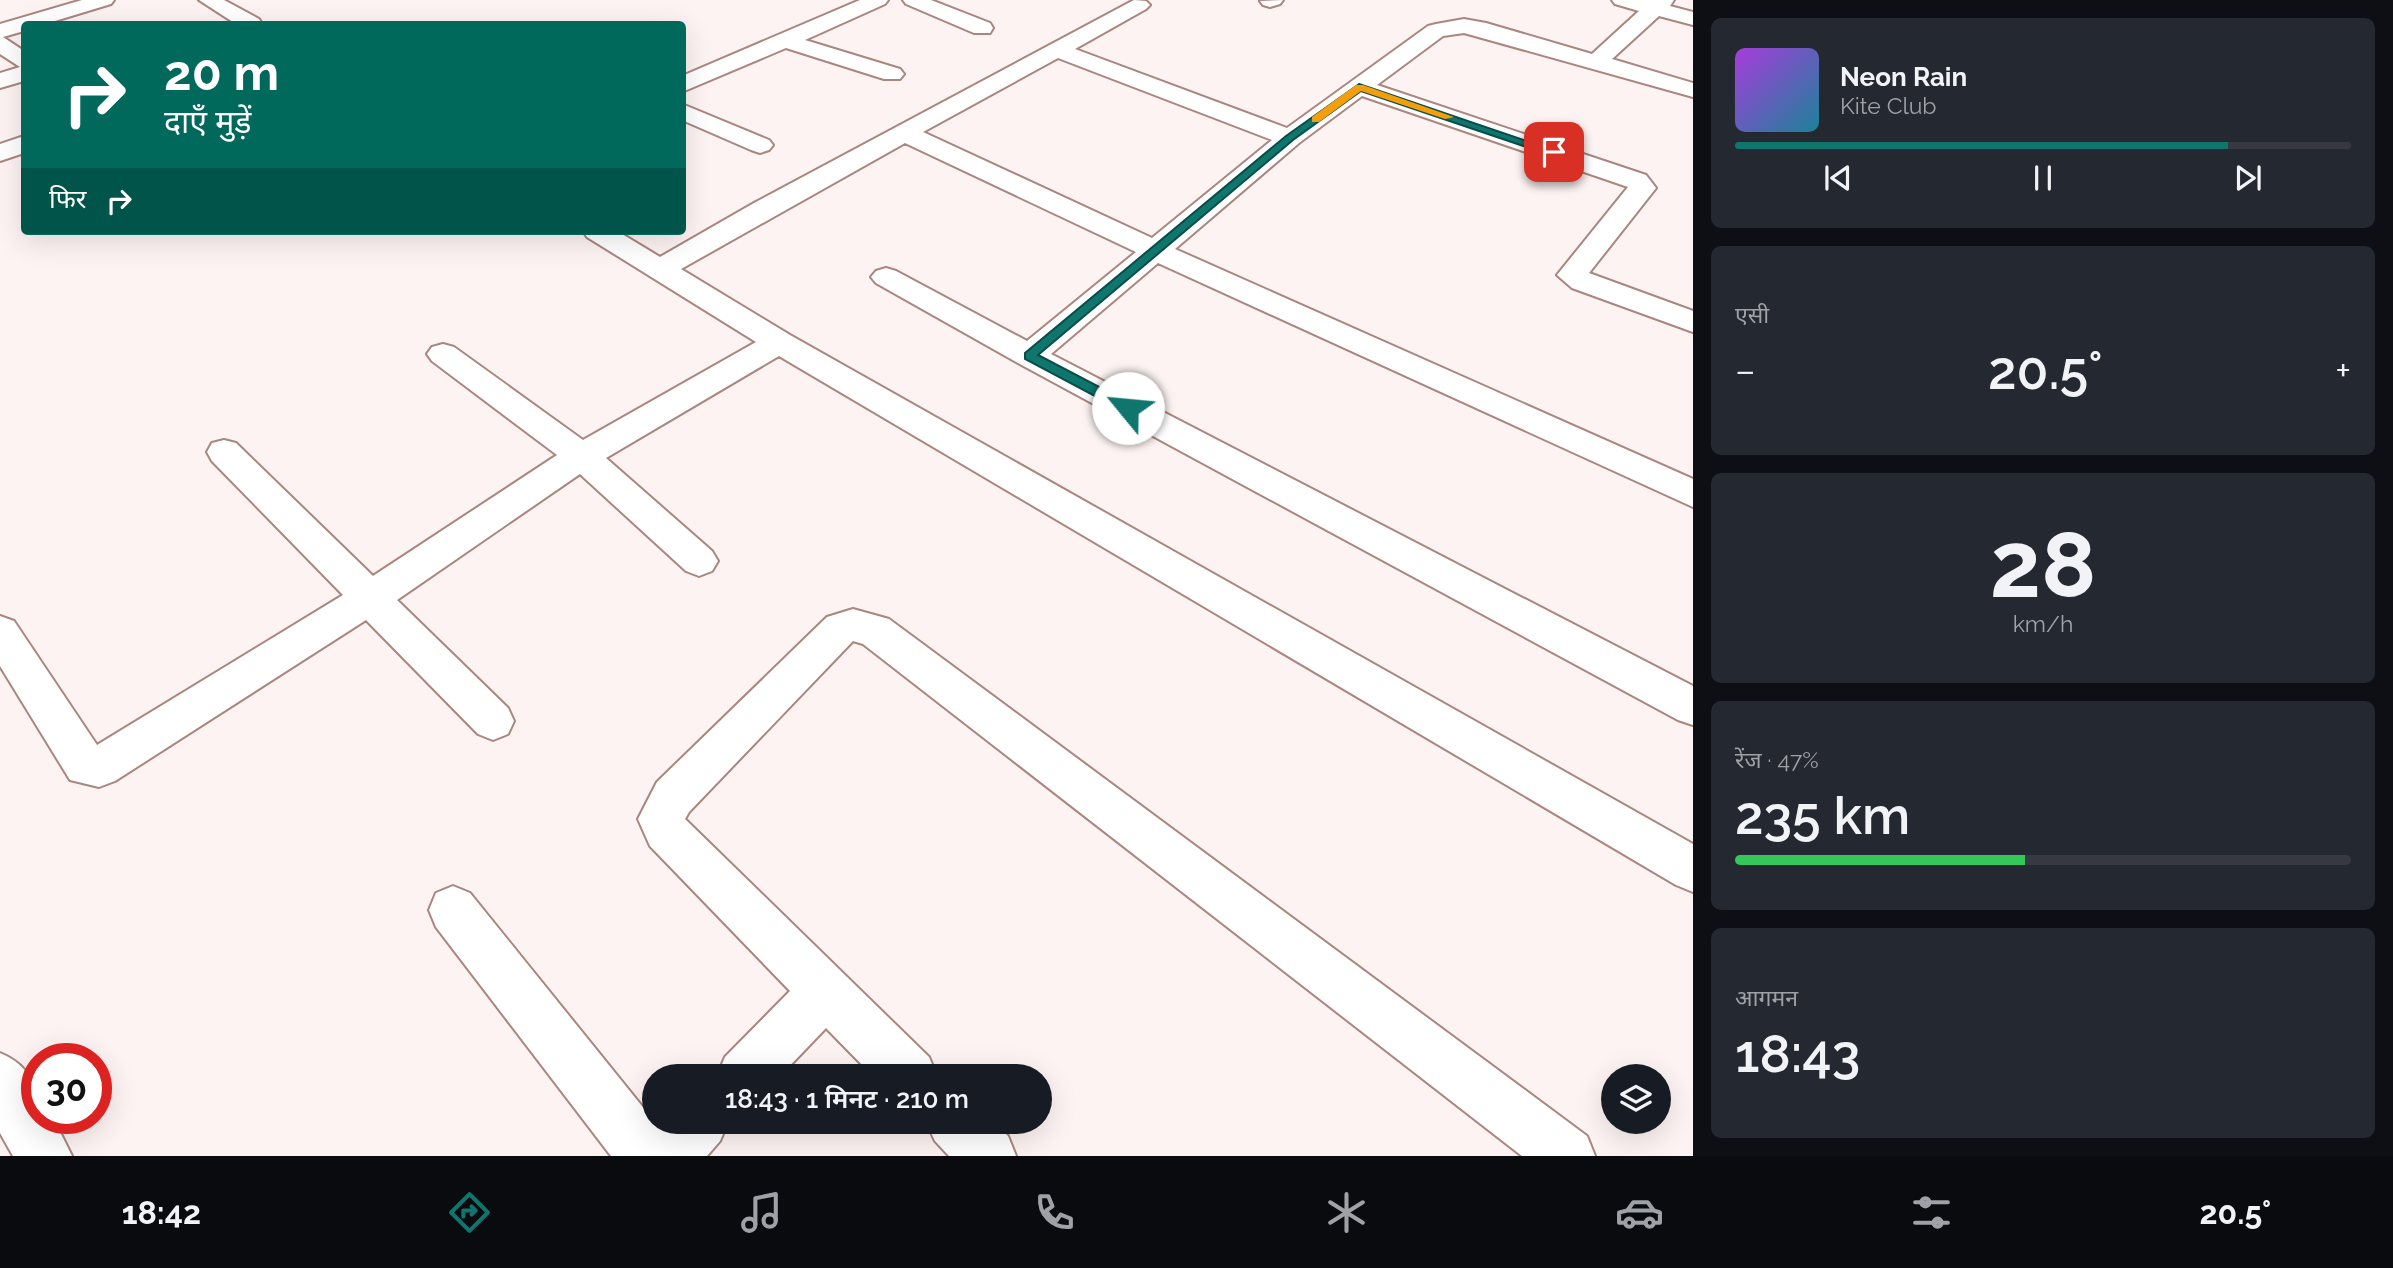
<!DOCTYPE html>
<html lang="hi">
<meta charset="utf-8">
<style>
body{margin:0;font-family:Raleway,"Noto Sans Devanagari",sans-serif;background:#242831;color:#f1f3f6;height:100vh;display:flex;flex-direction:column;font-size:26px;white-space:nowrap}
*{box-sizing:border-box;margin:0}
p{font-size:23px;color:#9ea1a6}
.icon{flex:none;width:38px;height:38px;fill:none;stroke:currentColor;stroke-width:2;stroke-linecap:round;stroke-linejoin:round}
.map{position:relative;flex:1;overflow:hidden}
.side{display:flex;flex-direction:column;gap:18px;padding:18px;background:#0d0f14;width:700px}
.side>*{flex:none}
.hud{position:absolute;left:21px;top:21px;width:665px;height:214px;border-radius:7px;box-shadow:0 7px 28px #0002;background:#00695c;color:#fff;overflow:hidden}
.controls{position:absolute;left:1601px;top:1064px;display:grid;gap:14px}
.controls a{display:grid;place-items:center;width:70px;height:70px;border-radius:50%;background:#171b24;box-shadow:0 7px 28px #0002;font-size:35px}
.speed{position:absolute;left:21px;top:1043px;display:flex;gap:14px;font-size:35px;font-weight:700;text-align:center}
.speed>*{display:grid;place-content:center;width:91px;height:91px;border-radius:50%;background:#171b24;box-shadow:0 7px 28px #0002;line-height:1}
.speed .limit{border:10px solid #d22;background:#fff;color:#111}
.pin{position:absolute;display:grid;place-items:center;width:60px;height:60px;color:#fff;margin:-30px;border-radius:14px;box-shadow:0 4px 10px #0006}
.me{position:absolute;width:77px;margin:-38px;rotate:298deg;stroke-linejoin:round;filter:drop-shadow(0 0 5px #0008)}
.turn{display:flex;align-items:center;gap:24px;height:147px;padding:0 28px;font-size:32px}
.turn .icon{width:91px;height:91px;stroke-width:2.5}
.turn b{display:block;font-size:49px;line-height:60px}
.then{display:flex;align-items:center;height:66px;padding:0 28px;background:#0003;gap:14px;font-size:26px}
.big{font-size:52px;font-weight:600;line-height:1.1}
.side .card{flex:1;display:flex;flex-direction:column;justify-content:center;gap:10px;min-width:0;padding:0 24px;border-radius:10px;background:#242831}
.side .dial{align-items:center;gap:0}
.dial b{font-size:91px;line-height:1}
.song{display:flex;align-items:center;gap:21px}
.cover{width:84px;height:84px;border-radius:10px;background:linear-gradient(135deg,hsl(280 70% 55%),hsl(190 70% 35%))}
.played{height:7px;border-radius:4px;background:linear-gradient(90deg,#0f766e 80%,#363941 80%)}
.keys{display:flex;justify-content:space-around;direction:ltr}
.heat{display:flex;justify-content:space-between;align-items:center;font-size:38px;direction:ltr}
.charge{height:10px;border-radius:5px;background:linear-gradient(90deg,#34c759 47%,#363941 0)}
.trip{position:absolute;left:642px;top:1064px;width:410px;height:70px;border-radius:35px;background:#171b24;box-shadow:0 7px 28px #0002;font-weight:600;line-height:70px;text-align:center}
.dock{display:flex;height:112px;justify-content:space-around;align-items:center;background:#090b0e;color:#9ea1a6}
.dock .icon{width:49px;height:49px}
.dock .active{color:#0f766e}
.dock b{font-size:32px;color:#f1f3f6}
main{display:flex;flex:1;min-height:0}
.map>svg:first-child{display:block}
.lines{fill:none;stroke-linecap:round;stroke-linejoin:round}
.minor-casing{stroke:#ab867f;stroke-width:4}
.minor{fill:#fff;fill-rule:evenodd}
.route{fill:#0f766e;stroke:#0a4d48;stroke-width:2}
.slow{fill:#f59e0b}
</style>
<main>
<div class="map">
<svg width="1693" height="1156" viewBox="0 0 1693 1156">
<rect width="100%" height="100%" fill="#fcf3f2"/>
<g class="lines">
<g class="minor-casing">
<g id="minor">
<path d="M 82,0 L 114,0 L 111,4 L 45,24 L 24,24 L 24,31 L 3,37 L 24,51 L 24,81 L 0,88 L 0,73 L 20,67 L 0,54 L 0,24 Z"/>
<path d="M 199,0 L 224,0 L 259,19 L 262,24 L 236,24 Z"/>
<path d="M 860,0 L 888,0 L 885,4 L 805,40 L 900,69 L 904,74 L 900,79 L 884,79 L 786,48 L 682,92 L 682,76 Z"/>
<path d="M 903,0 L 931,0 L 990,23 L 993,28 L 990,33 L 974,33 L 906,4 Z"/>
<path d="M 1134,0 L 1146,1 L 1150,5 L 1146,9 L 1075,49 L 1287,128 L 1428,26 L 1436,24 L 1464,19 L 1486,23 L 1592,54 L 1639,11 L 1615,4 L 1612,0 L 1674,0 L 1670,6 L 1693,12 L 1693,25 L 1659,16 L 1612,59 L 1693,83 L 1693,97 L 1464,33 L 1443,36 L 1377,85 L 1646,175 L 1656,188 L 1589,273 L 1693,311 L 1693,332 L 1572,288 L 1557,275 L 1628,187 L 1362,96 L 1299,143 L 1175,249 L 1693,479 L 1693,507 L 1158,263 L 1051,354 L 1693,686 L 1693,725 L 1678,720 L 1018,363 L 876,283 L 871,277 L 876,271 L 886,268 L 896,271 L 1027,341 L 1136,252 L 905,143 L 681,269 L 790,335 L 1693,844 L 1693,892 L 1676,885 L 779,356 L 606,458 L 712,551 L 718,561 L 712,571 L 699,576 L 686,571 L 580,474 L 397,600 L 508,708 L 514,721 L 508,734 L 493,740 L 478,734 L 366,620 L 115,781 L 99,787 L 70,780 L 0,666 L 0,616 L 14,621 L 97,745 L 343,595 L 212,461 L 207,452 L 212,443 L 224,440 L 236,443 L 373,576 L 557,455 L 432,361 L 427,354 L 432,347 L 443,344 L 454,347 L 583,440 L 756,342 L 587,237 L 583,231 L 617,231 L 660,257 L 754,203 ZM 1058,58 L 1272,140 L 1152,238 L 923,132 Z"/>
<path d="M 1283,0 L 1280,4 L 1270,7 L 1263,5 L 1260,1 Z"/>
<path d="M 682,104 L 769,140 L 773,145 L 769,150 L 760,153 L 751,150 L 682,120 Z"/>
<path d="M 24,136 L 24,153 L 0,161 L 0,144 Z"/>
<path d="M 853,609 L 889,619 L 1587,1136 L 1595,1156 L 1522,1156 L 863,644 L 853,641 L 689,812 L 685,819 L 929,1057 L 937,1076 L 873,1076 L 826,1028 L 780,1076 L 717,1076 L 725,1057 L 790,991 L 650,846 L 638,819 L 657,782 L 827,617 Z"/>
<path d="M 453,886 L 470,893 L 658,1126 L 663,1122 L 728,1122 L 720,1141 L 707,1156 L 611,1156 L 436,927 L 429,910 L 436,893 Z"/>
<path d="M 0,1053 C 31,1066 37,1086 37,1118 L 53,1118 L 72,1156 L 13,1156 L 0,1133 Z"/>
<path d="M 926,1122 L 993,1122 L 1008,1136 L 1016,1156 L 949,1156 L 935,1141 Z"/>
</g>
</g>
<use href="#minor" class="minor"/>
</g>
<path class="route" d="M 1359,84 L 1559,152 L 1550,155 L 1361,91 L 1293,140 L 1038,355 L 1132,404 L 1132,411 L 1123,411 L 1025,359 L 1025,353 L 1286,136 Z"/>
<path class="slow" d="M 1356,85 L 1363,85 L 1454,117 L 1445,119 L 1361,91 L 1319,122 L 1312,122 L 1312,117 Z"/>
</svg>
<div class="controls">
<a><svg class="icon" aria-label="layers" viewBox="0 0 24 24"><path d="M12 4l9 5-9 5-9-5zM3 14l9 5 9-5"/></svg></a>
</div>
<div class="speed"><div class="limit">30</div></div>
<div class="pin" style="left:1554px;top:152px;background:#d93025"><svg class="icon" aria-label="arrive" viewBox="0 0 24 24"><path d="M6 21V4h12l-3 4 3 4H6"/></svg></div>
<svg class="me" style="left:1128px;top:408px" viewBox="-20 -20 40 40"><circle r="19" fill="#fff"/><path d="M0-13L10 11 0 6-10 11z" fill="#0f766e"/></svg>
<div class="trip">18:43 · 1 मिनट · 210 m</div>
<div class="hud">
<div class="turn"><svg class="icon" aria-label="right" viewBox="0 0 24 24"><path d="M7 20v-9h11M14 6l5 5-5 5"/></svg><div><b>20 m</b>दाएँ मुड़ें</div></div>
<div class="then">फिर<svg class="icon" aria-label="right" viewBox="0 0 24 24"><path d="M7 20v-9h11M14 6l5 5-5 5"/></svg></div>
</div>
</div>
<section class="side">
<div class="card">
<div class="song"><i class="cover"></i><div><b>Neon Rain</b><p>Kite Club</p></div></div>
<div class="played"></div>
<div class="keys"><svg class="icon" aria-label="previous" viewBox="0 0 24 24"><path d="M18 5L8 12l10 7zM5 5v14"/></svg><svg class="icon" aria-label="pause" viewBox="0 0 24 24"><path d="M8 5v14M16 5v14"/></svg><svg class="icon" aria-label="next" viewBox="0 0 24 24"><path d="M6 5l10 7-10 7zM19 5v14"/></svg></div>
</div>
<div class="card"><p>एसी</p>
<div class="heat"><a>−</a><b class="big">20.5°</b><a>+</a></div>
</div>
<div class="card dial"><b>28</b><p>km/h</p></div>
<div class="card"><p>रेंज · 47%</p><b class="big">235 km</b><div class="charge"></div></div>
<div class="card"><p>आगमन</p><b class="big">18:43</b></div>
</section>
</main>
<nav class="dock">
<b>18:42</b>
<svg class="icon active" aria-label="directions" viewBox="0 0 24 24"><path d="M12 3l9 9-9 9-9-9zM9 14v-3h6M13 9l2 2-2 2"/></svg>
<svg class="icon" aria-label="music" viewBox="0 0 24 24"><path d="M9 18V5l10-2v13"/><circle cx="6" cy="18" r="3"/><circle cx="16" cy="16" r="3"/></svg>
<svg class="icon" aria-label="phone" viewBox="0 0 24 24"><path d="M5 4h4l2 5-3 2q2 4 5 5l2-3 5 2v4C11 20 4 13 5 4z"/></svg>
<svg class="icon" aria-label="climate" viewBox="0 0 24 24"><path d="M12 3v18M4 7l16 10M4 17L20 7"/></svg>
<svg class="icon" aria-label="car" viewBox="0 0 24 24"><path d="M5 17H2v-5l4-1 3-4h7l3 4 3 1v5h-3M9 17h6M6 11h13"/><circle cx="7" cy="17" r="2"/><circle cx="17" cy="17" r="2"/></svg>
<svg class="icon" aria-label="filters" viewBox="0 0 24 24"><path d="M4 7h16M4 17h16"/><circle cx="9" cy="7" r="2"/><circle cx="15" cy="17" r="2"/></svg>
<b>20.5°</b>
</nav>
